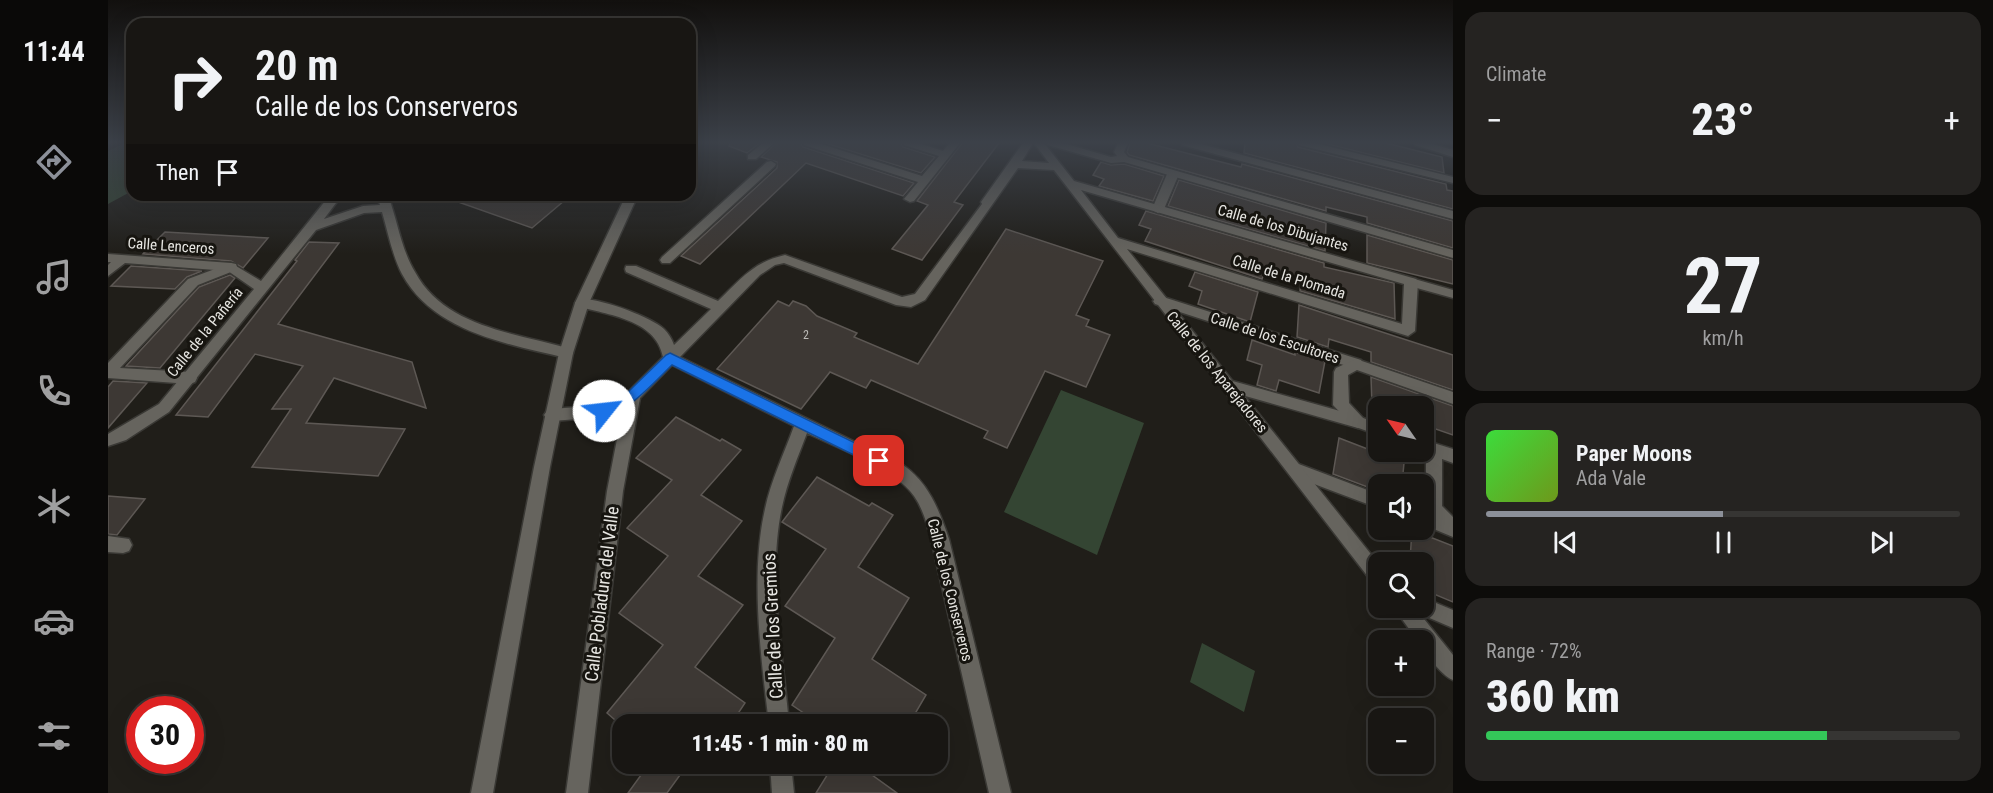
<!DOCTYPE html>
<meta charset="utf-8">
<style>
body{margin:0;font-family:"Roboto Condensed",sans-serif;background:#252321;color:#f1f3f6;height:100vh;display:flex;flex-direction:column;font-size:22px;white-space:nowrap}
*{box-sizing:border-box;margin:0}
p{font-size:20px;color:#9f9fa0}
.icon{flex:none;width:33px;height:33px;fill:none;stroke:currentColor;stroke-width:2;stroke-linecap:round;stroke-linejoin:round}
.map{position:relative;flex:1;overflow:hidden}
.sheet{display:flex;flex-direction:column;gap:12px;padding:12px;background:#0d0c0a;width:540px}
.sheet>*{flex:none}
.guide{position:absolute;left:18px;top:18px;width:570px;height:183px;border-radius:18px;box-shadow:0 6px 24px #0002,0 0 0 2px #363533;background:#181613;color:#f1f3f6;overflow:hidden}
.needle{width:39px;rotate:304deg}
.controls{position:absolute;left:1260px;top:396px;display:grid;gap:12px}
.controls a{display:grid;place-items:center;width:66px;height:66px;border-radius:12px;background:#181613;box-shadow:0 6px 24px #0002,0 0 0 2px #363533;font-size:30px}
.speed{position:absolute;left:18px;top:696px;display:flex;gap:12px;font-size:30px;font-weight:700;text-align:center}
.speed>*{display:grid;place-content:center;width:78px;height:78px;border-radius:50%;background:#181613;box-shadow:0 6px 24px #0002,0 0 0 2px #363533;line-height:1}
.speed .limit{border:9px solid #d22;background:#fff;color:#111}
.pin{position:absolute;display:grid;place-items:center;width:51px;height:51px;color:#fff;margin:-26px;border-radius:12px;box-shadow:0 3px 9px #0006}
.me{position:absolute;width:66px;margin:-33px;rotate:61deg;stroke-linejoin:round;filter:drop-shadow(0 0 4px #0008)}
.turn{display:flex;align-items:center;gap:21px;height:126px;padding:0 30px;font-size:27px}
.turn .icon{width:78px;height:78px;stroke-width:2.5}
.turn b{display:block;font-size:42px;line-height:51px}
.then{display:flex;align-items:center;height:57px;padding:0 30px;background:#0003;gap:12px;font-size:22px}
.big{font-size:45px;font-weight:800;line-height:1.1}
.sheet .card{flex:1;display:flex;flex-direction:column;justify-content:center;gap:9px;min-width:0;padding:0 21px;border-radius:18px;background:#252321}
.sheet .dial{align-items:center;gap:0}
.dial b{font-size:78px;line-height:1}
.song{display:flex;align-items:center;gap:18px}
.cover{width:72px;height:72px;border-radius:9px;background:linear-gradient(135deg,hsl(120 70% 55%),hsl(80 70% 35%))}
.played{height:6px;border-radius:3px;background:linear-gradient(90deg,#8c9099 50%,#363533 50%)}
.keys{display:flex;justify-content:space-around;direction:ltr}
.heat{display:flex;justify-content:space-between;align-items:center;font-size:33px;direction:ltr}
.charge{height:9px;border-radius:4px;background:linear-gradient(90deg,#34c759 72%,#363533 0)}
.trip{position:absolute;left:504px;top:714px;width:336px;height:60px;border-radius:18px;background:#181613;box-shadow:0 6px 24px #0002,0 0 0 2px #363533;font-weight:800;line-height:60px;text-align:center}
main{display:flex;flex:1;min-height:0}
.tabs{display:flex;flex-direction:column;width:108px;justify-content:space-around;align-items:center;background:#0a0908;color:#9f9fa0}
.tabs .icon{width:42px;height:42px}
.tabs .active{color:#8c9099}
.tabs b{font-size:27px;color:#f1f3f6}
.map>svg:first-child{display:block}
.green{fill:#344533}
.building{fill:#3d3834;stroke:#5d5854;stroke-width:1.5}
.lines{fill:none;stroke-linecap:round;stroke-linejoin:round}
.pedestrian-casing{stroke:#3a3935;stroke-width:3}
.minor-casing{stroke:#3a3935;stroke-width:3}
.tertiary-casing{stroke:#3a3935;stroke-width:3}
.pedestrian{fill:#66645e;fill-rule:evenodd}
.minor{fill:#66645e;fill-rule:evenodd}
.tertiary{fill:#66645e;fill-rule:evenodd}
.route{fill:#1a73e8;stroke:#114b97;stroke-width:1.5}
.labels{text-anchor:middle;stroke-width:6;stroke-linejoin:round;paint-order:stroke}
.number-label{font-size:12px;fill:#bcbab6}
.street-label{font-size:15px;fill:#e6e5e1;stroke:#171510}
.near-street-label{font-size:18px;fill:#e6e5e1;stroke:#171510}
</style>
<main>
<nav class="tabs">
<b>11:44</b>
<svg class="icon active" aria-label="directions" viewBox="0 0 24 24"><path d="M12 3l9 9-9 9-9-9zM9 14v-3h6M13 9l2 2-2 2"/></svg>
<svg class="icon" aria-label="music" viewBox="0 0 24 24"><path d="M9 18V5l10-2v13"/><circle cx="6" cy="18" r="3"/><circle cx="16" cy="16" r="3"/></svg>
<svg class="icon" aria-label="phone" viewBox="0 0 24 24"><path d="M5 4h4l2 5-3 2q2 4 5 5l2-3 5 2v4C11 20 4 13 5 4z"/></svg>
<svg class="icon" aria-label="climate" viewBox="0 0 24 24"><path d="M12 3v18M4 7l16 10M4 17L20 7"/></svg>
<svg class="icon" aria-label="car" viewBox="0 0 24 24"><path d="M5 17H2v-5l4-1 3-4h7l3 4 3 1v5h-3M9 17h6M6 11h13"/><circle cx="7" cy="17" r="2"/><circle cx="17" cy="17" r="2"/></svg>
<svg class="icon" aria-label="filters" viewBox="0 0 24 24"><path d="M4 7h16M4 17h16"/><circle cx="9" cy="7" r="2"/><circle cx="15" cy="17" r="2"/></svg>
</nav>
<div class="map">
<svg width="1345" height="793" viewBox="0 0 1345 793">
<rect width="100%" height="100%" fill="#201e19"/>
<g class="green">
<path d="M 17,143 L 24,143 L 24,191 L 0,204 L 0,151 Z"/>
<path d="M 953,390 L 1036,423 L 989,555 L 896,512 Z"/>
<path d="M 1094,643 L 1147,671 L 1136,712 L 1082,682 Z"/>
</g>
<g class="building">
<path d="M 622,143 L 652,143 L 639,153 L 621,146 Z"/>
<path d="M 668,143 L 693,143 L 695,147 L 806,183 L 795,196 L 698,163 L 592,264 L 573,256 L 669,168 L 669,162 L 653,157 Z"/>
<path d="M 717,143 L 793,143 L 795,147 L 827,157 L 813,173 Z"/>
<path d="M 854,143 L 891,143 L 846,202 L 855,205 L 814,260 L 784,249 L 820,205 L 809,201 Z"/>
<path d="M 1022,143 L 1039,143 L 1133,167 L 1134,164 L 1345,221 L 1345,248 L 1259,223 L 1259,217 L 1218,207 L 1218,211 L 1021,155 L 1019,152 Z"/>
<path d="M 1137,143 L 1188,143 L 1190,147 L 1338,184 L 1339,190 L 1345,191 L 1345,209 L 1136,153 Z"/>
<path d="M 1215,143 L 1277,143 L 1286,145 L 1334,157 L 1336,173 Z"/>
<path d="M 993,162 L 1003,165 L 1016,164 L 1056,176 L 1045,201 L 991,186 L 996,179 L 985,175 Z"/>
<path d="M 1071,180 L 1218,223 L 1217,251 L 1060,206 Z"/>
<path d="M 340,195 L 463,195 L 424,228 L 339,198 Z"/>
<path d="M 1038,211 L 1216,263 L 1216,267 L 1286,283 L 1287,319 L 1192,291 L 1193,280 L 1157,270 L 1154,279 L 1037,241 L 1043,229 L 1031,225 Z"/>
<path d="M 898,229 L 995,261 L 968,315 L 981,320 L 978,326 L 1002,335 L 978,387 L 937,371 L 899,448 L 876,438 L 880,431 L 763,380 L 758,388 L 722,372 L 693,409 L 609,369 L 670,301 L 681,306 L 685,301 L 698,306 L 709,316 L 749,333 L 746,337 L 810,364 Z"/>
<path d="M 57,232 L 160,238 L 135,268 L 123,261 L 35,254 Z"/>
<path d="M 1259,235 L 1345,260 L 1345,284 L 1259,263 Z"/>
<path d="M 201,242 L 231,243 L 170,324 L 304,362 L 318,408 L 226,378 L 198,423 L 297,429 L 270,476 L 144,467 L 183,409 L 164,409 L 195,366 L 147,354 L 100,417 L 68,415 L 189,261 L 187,260 Z"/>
<path d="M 23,266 L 94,271 L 79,277 L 67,289 L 3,286 Z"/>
<path d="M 1087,272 L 1150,292 L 1142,322 L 1090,304 L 1094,291 L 1081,286 Z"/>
<path d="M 122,275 L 127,278 L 52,368 L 18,366 L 91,287 Z"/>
<path d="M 1191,305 L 1345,355 L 1345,390 L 1263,362 L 1263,352 L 1221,339 L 1220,347 L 1189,337 Z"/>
<path d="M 1144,340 L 1187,355 L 1187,352 L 1217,361 L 1211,393 L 1171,380 L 1168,391 L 1149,385 L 1154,365 L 1139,360 Z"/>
<path d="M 1263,377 L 1345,406 L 1345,435 L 1316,425 L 1316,406 L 1264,406 Z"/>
<path d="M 5,381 L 39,383 L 0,428 L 0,387 Z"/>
<path d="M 568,417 L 612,441 L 614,439 L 633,450 L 593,495 L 634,521 L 590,576 L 635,605 L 587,667 L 637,703 L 623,724 L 514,726 L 499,713 L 555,645 L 511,613 L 560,556 L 519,528 L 564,480 L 528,458 Z"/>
<path d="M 1231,438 L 1296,463 L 1294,484 L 1270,484 L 1270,491 L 1225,474 Z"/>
<path d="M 709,477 L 761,506 L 764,503 L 785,515 L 750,567 L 801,598 L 764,659 L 818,695 L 801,724 L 712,724 L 684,705 L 727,638 L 677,606 L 718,549 L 674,522 Z"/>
<path d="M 0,496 L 37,499 L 9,535 L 0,534 Z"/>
<path d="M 1304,530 L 1345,546 L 1345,602 L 1321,592 L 1322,568 L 1316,565 L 1316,562 L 1302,560 Z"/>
<path d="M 541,764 L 580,764 L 559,793 L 520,793 Z"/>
<path d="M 726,764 L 765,764 L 760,772 L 789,793 L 708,793 Z"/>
</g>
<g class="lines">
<g class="pedestrian-casing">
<g id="pedestrian">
<path d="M 655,143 L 666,143 L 648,159 L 640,159 L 640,155 Z"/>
<path d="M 695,143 L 710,143 L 814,176 L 831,156 L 796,145 L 795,143 L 810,143 L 835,151 L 842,143 L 852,143 L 806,201 L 802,202 L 796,199 L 810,182 L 696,145 Z"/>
<path d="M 663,161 L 668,164 L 667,166 L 562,263 L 554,263 L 552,260 L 554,257 L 659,162 Z"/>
<path d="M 1065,171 L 1071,174 L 1056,209 L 1050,213 L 1046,211 L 1044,209 L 1059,174 Z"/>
<path d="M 123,263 L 128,264 L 129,267 L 128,270 L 90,285 L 12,368 L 82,372 L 87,374 L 89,378 L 87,382 L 82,384 L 0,378 L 0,363 L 80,279 Z"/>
<path d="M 1303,278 L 1345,290 L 1345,298 L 1298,285 L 1296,282 L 1298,279 Z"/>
<path d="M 1052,296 L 1253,360 L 1255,364 L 1248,369 L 1047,304 L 1045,301 Z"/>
<path d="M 1121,380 L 1250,416 L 1255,418 L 1258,422 L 1255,426 L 1250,428 L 1116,390 L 1114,386 L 1116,382 Z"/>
<path d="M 1188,463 L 1270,494 L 1270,508 L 1182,475 L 1180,470 L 1182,465 Z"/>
<path d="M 1316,511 L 1345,521 L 1345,537 L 1316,525 Z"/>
<path d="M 0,536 L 21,539 L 24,545 L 21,551 L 15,553 L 0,552 Z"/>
</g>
</g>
<g class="minor-casing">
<g id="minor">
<path d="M 915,143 L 925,143 L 914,161 L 941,163 L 926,143 L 936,143 L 966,181 L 1308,279 L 1310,282 L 1307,331 L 1300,336 L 1019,249 L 1270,563 L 1270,584 L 1264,582 L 946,170 L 910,168 L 817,300 L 803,307 L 788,305 L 676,263 L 667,265 L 652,275 L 572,357 L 795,465 C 821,483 831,510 841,539 L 903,793 L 881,793 L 823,539 C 819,524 815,509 806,496 C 788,469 729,448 699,433 C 690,457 679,482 674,507 C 659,577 675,654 681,724 L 661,724 C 653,658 642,575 657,509 C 663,480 676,454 686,426 L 564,365 L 532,398 L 515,491 L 480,793 L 458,793 L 499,491 L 515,408 L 496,417 L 444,421 L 439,419 L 436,415 L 439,411 L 444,409 L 494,405 L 520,392 L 555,357 C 548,319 499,315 469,306 L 467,303 L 469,300 C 486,295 543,317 556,329 C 560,333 564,339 566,345 L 603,309 L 518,272 L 517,269 L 518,266 L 528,266 L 610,301 C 632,280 645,262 677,255 L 794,297 L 807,294 L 874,204 L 873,202 ZM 973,190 L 1296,284 L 1294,324 L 1010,238 Z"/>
<path d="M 939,143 L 955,143 L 1003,157 L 1009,156 L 1006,152 L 1010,143 L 1020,143 L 1016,152 L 1020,157 L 1345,250 L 1345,258 L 1016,162 L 1003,163 L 940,145 Z"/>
<path d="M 1073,143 L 1089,143 L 1345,211 L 1345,219 L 1074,145 Z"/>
<path d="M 1190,143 L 1207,143 L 1345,177 L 1345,183 L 1191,145 Z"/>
<path d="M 1306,143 L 1321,143 L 1345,150 L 1345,157 L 1307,145 Z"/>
<path d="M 222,195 L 234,195 L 216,219 L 255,206 L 272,205 L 268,195 L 280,195 C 289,219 293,249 307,272 C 337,328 409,333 463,349 L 465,353 L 463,357 L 458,358 C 400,344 325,332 294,274 C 284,255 280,232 274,212 L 256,213 L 208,230 L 61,412 L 18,440 L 0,446 L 0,434 L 51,404 L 146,289 L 120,271 L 17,263 L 0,276 L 0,265 L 3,262 L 0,262 L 0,254 L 123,263 L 153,281 Z"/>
<path d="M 1248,359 L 1345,392 L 1345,404 L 1249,370 L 1240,375 L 1241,403 L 1255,418 L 1270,423 L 1270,435 L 1245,426 L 1225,405 L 1226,372 L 1228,368 Z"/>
<path d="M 1316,440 L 1345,449 L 1345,463 L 1334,459 L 1334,506 L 1345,517 L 1345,536 L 1339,533 L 1318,509 L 1318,453 L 1313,452 L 1316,452 Z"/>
<path d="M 1316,598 L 1345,610 L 1345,628 L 1312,614 L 1345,655 L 1345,680 C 1333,675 1316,654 1316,640 L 1309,640 L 1286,608 L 1316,608 Z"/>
<path d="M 662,764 L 683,764 L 686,793 L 664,793 Z"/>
</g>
</g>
<g class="tertiary-casing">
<path id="tertiary" d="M 518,195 L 530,195 L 481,303 L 465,353 L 442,467 L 385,793 L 363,793 L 426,467 L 451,353 L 467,303 Z"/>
</g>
<use href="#pedestrian" class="pedestrian"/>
<use href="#minor" class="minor"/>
<use href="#tertiary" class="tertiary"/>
</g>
<linearGradient id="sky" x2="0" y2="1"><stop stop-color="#12100e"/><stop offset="0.56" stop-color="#3c4149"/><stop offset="1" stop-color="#3c4149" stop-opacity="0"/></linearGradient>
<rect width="1345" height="254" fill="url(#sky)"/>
<path class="route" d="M 562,353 L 776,457 L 778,461 L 776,465 L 766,465 L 564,365 C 550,378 512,422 491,415 L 489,411 L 491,408 L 520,392 L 558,355 Z"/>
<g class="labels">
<g class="number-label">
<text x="698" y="339">2</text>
</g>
<g class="street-label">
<text transform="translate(1175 228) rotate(16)" y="5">Calle de los Dibujantes</text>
<text transform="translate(63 246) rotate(4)" y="5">Calle Lenceros</text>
<text transform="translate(1181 277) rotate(17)" y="5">Calle de la Plomada</text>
<text transform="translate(97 332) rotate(-51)" y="5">Calle de la Pañería</text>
<text transform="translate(1167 338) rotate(18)" y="5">Calle de los Escultores</text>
<text transform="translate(1109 372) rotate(51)" y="5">Calle de los Aparejadores</text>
<text transform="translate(842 590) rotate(76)" y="5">Calle de los Conserveros</text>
</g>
<g class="near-street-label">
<text transform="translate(494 594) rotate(-83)" y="6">Calle Pobladura del Valle</text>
<text transform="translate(665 626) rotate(-93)" y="6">Calle de los Gremios</text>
</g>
</g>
</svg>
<div class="controls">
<a><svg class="needle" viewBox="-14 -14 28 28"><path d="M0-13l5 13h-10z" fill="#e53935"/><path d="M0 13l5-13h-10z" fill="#9f9fa0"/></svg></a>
<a><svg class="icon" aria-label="sound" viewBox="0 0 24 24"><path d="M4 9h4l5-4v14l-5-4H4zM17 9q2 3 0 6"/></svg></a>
<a><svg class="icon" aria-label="search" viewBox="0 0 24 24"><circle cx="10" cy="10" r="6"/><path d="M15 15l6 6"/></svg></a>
<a>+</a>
<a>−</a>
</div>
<div class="speed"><div class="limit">30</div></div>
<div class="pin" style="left:771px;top:461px;background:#d93025"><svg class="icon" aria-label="arrive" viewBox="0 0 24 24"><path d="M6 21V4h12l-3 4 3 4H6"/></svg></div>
<svg class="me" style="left:496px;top:411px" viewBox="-20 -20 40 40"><circle r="19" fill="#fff"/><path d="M0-13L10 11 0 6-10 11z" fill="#1a73e8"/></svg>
<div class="trip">11:45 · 1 min · 80 m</div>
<div class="guide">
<div class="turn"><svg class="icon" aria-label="right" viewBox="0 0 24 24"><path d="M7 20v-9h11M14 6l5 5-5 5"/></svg><div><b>20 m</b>Calle de los Conserveros</div></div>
<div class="then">Then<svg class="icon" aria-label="arrive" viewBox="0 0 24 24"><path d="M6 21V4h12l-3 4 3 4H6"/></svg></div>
</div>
</div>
<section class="sheet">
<div class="card"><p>Climate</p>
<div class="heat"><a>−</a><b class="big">23°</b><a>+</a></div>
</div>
<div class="card dial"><b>27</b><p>km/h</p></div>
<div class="card">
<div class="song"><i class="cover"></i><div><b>Paper Moons</b><p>Ada Vale</p></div></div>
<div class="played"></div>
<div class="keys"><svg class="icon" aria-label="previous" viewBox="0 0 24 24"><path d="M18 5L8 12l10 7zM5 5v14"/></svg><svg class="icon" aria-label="pause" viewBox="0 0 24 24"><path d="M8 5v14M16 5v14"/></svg><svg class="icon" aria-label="next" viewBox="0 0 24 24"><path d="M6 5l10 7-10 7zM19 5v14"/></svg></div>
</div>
<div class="card"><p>Range · 72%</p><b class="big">360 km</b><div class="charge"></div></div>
</section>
</main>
